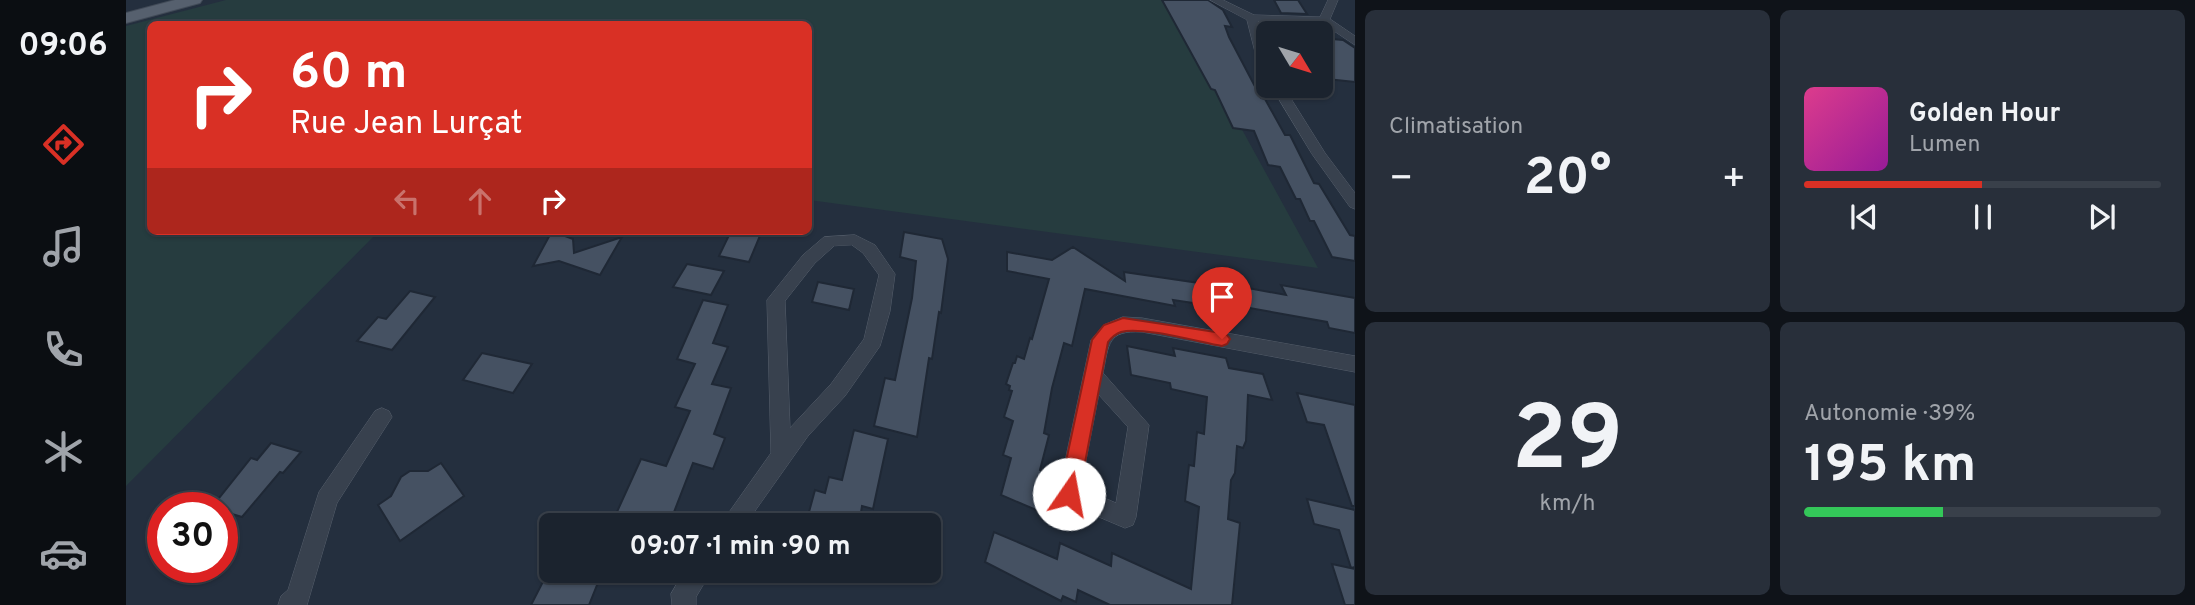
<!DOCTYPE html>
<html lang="fr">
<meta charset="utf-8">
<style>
body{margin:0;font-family:Overpass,sans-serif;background:#282f3a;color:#f1f3f6;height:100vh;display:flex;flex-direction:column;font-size:26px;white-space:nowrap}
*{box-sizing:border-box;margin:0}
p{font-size:23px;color:#a0a4aa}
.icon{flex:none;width:38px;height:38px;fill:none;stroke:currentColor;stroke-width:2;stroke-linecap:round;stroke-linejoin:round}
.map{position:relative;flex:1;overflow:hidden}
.sheet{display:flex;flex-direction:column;gap:10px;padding:10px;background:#0f1319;width:840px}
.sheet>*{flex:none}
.top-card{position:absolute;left:21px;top:21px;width:665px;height:214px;border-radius:10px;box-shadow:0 2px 5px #0004,0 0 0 2px #39404a;background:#d93025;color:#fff;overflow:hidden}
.needle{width:46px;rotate:128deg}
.fabs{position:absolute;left:1130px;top:21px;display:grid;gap:14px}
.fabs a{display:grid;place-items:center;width:77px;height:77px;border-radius:10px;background:#1b232e;box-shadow:0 2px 5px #0004,0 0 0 2px #39404a;font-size:35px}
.speed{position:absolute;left:21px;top:492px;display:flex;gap:14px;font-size:35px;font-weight:700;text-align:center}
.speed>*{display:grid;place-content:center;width:91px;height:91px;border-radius:50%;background:#1b232e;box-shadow:0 2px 5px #0004,0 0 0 2px #39404a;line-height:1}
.speed .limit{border:10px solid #d22;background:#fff;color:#111}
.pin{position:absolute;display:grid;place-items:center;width:60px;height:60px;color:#fff;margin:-72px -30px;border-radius:50% 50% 50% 0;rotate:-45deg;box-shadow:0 0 7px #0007}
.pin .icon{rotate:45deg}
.me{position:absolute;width:77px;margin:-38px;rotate:12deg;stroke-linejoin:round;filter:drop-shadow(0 0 5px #0008)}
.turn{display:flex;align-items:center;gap:24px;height:147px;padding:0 28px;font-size:32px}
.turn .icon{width:91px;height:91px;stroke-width:2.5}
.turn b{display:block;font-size:49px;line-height:60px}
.lanes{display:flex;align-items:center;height:66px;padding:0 28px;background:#0003;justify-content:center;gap:35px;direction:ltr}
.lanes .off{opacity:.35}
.big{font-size:52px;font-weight:700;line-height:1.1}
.sheet .widget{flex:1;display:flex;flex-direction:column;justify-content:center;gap:10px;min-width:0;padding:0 24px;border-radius:10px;background:#282f3a}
.sheet .dial{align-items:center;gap:0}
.dial b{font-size:91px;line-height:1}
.song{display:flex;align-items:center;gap:21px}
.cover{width:84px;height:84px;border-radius:10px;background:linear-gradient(135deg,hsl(330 70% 55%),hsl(300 70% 35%))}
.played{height:7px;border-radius:4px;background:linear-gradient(90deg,#d93025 50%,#39404a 50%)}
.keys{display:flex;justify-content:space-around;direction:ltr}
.heat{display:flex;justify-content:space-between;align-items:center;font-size:38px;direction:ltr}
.charge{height:10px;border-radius:5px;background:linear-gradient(90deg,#34c759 39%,#39404a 0)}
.sheet .tiles{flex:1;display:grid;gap:10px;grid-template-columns:repeat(2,1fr)}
.trip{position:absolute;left:413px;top:513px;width:402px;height:70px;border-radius:10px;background:#1b232e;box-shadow:0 2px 5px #0004,0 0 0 2px #39404a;font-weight:700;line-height:70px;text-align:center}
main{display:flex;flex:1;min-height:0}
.dock{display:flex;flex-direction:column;width:126px;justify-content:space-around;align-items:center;background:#0b0e12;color:#a0a4aa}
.dock .icon{width:49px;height:49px}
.dock .current{color:#d93025}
.dock b{font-size:32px;color:#f1f3f6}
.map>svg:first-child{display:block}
.green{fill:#263c3f}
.building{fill:#455162;stroke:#1f2835;stroke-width:2}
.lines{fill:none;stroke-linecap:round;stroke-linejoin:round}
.street-casing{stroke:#565f6c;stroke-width:1}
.primary-casing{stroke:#414a57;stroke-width:2}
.street{fill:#38414e;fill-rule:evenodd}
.primary{fill:#56606e;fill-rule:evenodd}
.route{fill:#d93025;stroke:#8d1f18;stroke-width:2}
</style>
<main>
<nav class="dock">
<b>09:06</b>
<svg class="icon current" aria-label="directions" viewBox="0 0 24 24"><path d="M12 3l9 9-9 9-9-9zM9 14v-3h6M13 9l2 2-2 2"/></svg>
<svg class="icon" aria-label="music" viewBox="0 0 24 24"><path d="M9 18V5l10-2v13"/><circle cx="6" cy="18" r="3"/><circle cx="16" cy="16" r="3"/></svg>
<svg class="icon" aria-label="phone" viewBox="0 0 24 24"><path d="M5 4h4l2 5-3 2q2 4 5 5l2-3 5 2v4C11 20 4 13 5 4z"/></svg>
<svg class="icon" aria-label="climate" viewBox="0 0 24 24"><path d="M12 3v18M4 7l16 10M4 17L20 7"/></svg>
<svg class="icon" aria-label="car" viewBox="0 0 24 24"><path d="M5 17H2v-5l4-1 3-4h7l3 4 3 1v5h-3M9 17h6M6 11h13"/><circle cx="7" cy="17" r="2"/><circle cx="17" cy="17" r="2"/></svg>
</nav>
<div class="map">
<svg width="1229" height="605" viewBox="0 0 1229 605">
<rect width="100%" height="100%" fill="#242f3e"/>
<path class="green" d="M 100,0 L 1045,0 L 1192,268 L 683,200 L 682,24 L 24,24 L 24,231 L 253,231 L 0,486 L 0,26 Z"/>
<g class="building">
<path d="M 1036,0 L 1082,0 L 1097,10 L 1106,27 L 1099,26 L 1103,37 L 1135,98 L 1139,99 L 1159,135 L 1164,135 L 1188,183 L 1193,184 L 1224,235 L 1229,236 L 1229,261 L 1206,257 L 1188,221 L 1184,221 L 1174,199 L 1170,199 L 1154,167 L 1142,165 L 1128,131 L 1107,128 L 1089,90 L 1085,89 Z"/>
<path d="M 1148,0 L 1172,0 L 1181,14 L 1155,13 Z"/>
<path d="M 1195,38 L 1217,40 L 1229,48 L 1229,82 L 1201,79 L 1195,68 Z"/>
<path d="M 426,231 L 447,239 L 448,253 L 496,237 L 474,275 L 433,261 L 407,266 Z"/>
<path d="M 605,231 L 636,231 L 623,262 L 593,256 Z"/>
<path d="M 778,232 L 816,239 L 822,259 L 815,313 L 813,312 L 806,359 L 803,358 L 791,437 L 748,426 L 759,378 L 769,380 L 786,298 L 790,261 L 774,257 Z"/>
<path d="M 947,247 L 999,281 L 998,272 L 1080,284 L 1079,280 L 1160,295 L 1155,285 L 1229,298 L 1229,333 L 1203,328 L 1201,322 L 1085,301 L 1087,306 L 1047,300 L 1049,306 L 959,289 L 946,346 L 938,343 L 926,388 L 918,433 L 923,435 L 914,470 L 923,474 L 915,512 L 875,495 L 885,458 L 877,455 L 887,421 L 878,417 L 886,391 L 883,390 L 884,386 L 880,384 L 887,363 L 889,363 L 891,356 L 898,359 L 904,338 L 906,339 L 923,279 L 881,271 L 881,252 L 926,260 Z"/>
<path d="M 561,264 L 598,271 L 585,295 L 547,287 Z"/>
<path d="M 692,282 L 728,289 L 723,310 L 686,302 Z"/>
<path d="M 284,291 L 309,297 L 266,350 L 231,341 L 252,317 L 260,319 Z"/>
<path d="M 577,300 L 602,305 L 587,343 L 602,347 L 586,384 L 605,388 L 588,434 L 599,438 L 587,469 L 567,463 L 543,525 L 485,525 L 515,459 L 540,466 L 564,411 L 549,407 L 569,364 L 551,359 Z"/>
<path d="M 1001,346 L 1049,356 L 1047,348 L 1100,358 L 1103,368 L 1137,374 L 1146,400 L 1122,395 L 1120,441 L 1117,448 L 1111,446 L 1109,473 L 1105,480 L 1102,519 L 1114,523 L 1106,605 L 984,605 L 952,590 L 950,602 L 937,596 L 935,601 L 859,562 L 868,532 L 931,559 L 934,543 L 985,566 L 986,553 L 1065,589 L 1073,507 L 1059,501 L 1063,465 L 1068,466 L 1071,432 L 1078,434 L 1081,397 L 1045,389 L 1044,383 L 1005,375 Z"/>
<path d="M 356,353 L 406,364 L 387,393 L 337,380 Z"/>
<path d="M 1171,393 L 1229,405 L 1229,506 L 1226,506 L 1198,425 L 1181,422 Z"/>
<path d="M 728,430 L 762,439 L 747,509 L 736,506 L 733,525 L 691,525 L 693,515 L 683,512 L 689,490 L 699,493 L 703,477 L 716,480 Z"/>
<path d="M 145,443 L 175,452 L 157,473 L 154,472 L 116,517 L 96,511 L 96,508 L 86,507 L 125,458 L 131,460 Z"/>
<path d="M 315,463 L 338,496 L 274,541 L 252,505 L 265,496 L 275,477 L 284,471 L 302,471 Z"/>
<path d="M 1181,499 L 1229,510 L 1229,567 L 1225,568 L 1213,530 L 1188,524 Z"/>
<path d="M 1206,564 L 1229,569 L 1229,605 L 1219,605 Z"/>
<path d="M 424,568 L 425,570 L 477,570 L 463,605 L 405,605 Z"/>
</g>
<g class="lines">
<g class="street-casing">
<g id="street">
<path d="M 1084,0 L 1097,0 L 1128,15 L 1194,17 L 1202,0 L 1212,0 L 1204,19 L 1229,36 L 1229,45 L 1196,23 L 1132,21 L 1143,58 L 1143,73 L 1139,73 L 1130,56 L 1121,20 Z"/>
<path d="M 1145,86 L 1157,86 L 1199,153 L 1229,193 L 1229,209 L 1224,207 L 1186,154 Z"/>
<path d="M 729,235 L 749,245 L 769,274 L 764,311 L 754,346 L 719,396 L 682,436 L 619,525 L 594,525 L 645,453 L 641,300 L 677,255 L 698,237 ZM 726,245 L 737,253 L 753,275 L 738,339 L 705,384 L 664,428 L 659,301 L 689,263 L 708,246 Z"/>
<path d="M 997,317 L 1016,318 L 1229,356 L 1229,372 L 1016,332 C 981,330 983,344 977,373 L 1023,425 L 1010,517 L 1007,525 L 999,528 L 935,501 L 932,494 L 965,340 L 978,325 ZM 973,395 L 1002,427 L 990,503 L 955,488 Z"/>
<path d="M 256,408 L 263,411 L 266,417 L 211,503 L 181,605 L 152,605 L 155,596 L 162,590 L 193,492 L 249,411 Z"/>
<path d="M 559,570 L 586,570 L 570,597 L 570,605 L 546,605 L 545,594 Z"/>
</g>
</g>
<g class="primary-casing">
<path id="primary" d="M 49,0 L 76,0 L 74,3 L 0,23 L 0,13 Z"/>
</g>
<use href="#street" class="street"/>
<use href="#primary" class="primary"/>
</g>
<path class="route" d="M 997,318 L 1096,333 L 1101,335 L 1104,339 L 1101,344 L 1096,346 C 1073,342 1015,326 995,332 C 989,334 986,337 982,342 L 953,494 L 950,500 L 943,503 L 936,500 L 933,494 L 966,340 L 978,325 Z"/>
</svg>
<div class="fabs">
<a><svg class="needle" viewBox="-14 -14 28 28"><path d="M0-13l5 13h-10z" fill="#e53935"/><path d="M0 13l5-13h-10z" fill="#a0a4aa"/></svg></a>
</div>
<div class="speed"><div class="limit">30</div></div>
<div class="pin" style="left:1096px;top:339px;background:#d93025"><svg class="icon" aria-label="arrive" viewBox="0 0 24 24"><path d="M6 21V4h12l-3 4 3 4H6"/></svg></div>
<svg class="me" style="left:943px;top:494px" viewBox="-20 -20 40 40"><circle r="19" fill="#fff"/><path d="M0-13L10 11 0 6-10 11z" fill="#d93025"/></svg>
<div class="trip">09:07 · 1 min · 90 m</div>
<div class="top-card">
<div class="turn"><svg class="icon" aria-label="right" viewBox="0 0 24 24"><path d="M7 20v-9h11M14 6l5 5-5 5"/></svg><div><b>60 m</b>Rue Jean Lurçat</div></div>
<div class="lanes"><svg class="icon off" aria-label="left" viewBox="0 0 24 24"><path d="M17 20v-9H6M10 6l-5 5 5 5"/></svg><svg class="icon off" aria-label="ahead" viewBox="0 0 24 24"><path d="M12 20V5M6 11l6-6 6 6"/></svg><svg class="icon" aria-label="right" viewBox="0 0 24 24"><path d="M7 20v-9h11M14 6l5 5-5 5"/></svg></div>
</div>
</div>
<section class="sheet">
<div class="tiles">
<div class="widget"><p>Climatisation</p>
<div class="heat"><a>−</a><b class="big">20°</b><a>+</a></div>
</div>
<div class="widget">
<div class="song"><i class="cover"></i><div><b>Golden Hour</b><p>Lumen</p></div></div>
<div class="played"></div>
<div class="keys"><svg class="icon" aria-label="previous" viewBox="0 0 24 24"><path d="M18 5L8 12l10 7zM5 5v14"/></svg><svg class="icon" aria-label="pause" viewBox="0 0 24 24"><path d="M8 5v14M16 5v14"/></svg><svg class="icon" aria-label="next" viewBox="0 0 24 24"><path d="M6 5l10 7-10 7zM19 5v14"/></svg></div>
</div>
<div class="widget dial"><b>29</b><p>km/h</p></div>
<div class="widget"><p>Autonomie · 39%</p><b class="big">195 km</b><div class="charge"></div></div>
</div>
</section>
</main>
